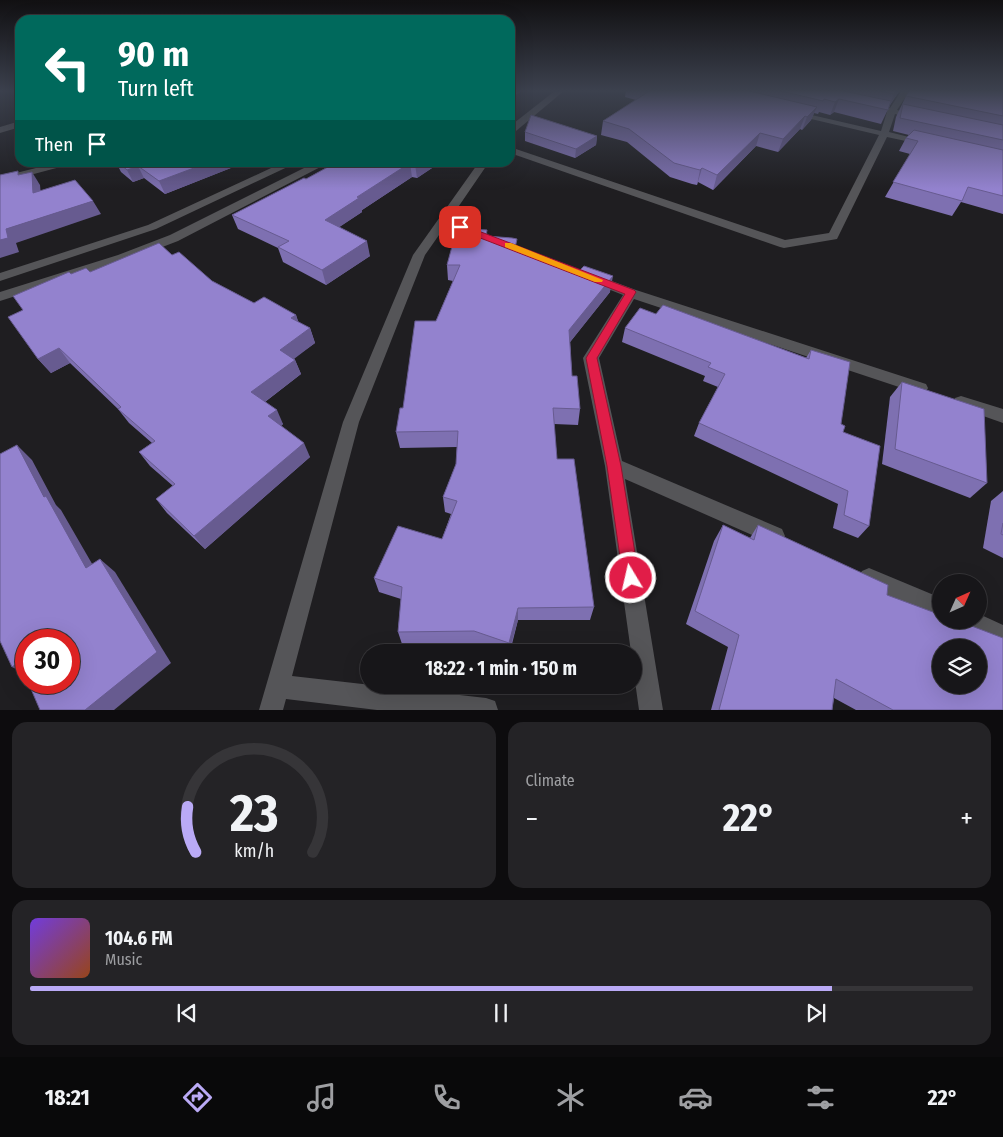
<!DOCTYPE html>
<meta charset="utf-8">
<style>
body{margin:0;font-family:"Fira Sans Condensed",sans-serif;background:#242326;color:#f1f3f6;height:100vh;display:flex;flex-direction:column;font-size:19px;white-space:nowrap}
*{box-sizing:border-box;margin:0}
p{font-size:16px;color:#9e9fa2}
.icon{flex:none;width:28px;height:28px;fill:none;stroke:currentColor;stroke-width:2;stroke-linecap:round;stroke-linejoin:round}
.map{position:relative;height:710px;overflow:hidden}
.side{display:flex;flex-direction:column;gap:12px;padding:12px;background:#0d0c0e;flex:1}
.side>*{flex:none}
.banner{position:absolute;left:15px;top:15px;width:500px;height:152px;border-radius:15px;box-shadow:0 5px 20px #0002,0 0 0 1px #363538;background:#00695c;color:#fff;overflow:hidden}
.needle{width:32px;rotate:45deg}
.buttons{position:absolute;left:932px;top:574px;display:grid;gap:10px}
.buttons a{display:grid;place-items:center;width:55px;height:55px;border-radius:50%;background:#171619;box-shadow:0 5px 20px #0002,0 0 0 1px #363538;font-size:25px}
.speed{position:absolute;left:15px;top:629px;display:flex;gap:10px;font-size:25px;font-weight:700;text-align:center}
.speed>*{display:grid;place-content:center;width:65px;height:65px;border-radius:50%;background:#171619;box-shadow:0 5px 20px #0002,0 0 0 1px #363538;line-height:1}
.speed .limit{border:8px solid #d22;background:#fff;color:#111}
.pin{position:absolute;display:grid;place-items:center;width:42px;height:42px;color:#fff;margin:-21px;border-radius:10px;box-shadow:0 2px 8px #0006}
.me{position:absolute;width:55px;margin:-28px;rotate:351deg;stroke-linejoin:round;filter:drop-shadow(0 0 4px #0008)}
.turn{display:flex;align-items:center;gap:18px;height:105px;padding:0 20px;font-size:22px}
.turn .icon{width:65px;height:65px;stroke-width:2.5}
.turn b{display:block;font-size:35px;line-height:42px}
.then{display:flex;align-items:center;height:48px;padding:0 20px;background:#0003;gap:10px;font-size:19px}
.big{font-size:38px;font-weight:700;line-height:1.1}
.side .tile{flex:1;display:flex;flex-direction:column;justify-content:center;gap:8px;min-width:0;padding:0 18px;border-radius:15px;background:#242326}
.side .dial{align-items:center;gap:0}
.dial svg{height:130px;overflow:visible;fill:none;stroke:#363538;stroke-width:7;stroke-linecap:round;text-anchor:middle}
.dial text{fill:#f1f3f6;stroke:none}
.song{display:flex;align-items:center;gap:15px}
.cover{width:60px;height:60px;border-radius:8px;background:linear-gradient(135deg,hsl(260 70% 55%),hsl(20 70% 35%))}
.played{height:5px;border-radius:2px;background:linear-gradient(90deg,#baaaf6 85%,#363538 85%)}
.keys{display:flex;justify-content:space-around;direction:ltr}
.heat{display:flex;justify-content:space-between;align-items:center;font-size:28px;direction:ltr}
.side .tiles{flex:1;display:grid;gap:12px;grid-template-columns:1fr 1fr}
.tile:last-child{grid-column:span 2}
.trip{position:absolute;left:360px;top:644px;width:282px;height:50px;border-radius:25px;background:#171619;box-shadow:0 5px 20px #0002,0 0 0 1px #363538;font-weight:700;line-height:50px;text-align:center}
.menu{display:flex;height:80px;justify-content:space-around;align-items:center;background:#09090a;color:#9e9fa2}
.menu .icon{width:35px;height:35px}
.menu .on{color:#baaaf6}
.menu b{font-size:22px;color:#f1f3f6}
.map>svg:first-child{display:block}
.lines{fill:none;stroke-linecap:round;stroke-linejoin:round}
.street{fill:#555558;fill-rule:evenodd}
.wall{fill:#7e70b1}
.shaded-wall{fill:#675b90}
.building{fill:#9382ce;stroke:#675b90;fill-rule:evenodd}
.route{fill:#e11d48;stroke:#92132f}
.slow{fill:#f59e0b}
</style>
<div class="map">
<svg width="1003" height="710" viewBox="0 0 1003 710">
<rect width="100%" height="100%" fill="#1f1e21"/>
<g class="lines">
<g class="street">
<path d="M 556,90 L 565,90 L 510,136 L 510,128 L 514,123 Z"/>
<path d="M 902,90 L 910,90 L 897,110 L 922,117 L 918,120 L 895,114 L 889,132 L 929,142 L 929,146 L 887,137 L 837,239 L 784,248 L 780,247 L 510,153 L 510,147 L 785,240 L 829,233 L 879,135 L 790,114 L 790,110 L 881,131 L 887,112 L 866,106 L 870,104 L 890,108 Z"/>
<path d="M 20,121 L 20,127 L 0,133 L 0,127 Z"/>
<path d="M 60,162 L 79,162 L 0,183 L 0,177 Z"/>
<path d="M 284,162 L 298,162 L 156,229 L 0,281 L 0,273 L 148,225 Z"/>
<path d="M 316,162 L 330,162 L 178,241 L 126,261 L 0,301 L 0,292 L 118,255 L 170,235 Z"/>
<path d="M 479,162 L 489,162 L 450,219 L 487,233 L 489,236 L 487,239 L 479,239 L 446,225 L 425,255 L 359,422 L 292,676 L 486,698 L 495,701 L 498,710 L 377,710 L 286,699 L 283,710 L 259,710 L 343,422 L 413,255 Z"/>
<path d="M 593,274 L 636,290 L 926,384 L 928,388 L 926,392 L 920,394 L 634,299 L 599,358 L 622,461 L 782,529 L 785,536 L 782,543 L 775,545 L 625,479 L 663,710 L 639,710 L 634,674 L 634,652 L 631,652 L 605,466 L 583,358 L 623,295 L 588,281 L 587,278 L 588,275 Z"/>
<path d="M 961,396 L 1003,409 L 1003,423 L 955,406 L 953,402 L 955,398 Z"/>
<path d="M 869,568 L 941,598 L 941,620 L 862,585 L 858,578 L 862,571 Z"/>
<path d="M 979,614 L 1003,625 L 1003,647 L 958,628 L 955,620 L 979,620 Z"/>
</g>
</g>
<g class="wall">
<path d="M 626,90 L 900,90 L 890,105 L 881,124 L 834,112 L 830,115 L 819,112 L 818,114 L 814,113 L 811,120 L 802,130 L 800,129 L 778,152 L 756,146 L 713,190 L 698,182 L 697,185 L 692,184 L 670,177 L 627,142 L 601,135 L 603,121 L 636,100 L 625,97 Z"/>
<path d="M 1003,90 L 1003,214 L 961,202 L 952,216 L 885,197 L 910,154 L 899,151 L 906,138 L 909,135 L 893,131 L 896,117 L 906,96 Z"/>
<path d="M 525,132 L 597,136 L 596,145 L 575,158 L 525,141 Z"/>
<path d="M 116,162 L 246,162 L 165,194 L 144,178 L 133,182 L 121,172 Z"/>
<path d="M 337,162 L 441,162 L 417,178 L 412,177 L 362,210 L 362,212 L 339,227 L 370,256 L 326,285 L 283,262 L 278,248 L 238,229 L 232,215 L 306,179 Z"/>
<path d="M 487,236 L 516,249 L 610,292 L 570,342 L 572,376 L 580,409 L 578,425 L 554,424 L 557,459 L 594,607 L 590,620 L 518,620 L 510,652 L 504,652 L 475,643 L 402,644 L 398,632 L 401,599 L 379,592 L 374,578 L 442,539 L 451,514 L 445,512 L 443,497 L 456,464 L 457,447 L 400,448 L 396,432 L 403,408 L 436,321 L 453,281 L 448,280 L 447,265 Z"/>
<path d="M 172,255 L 212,281 L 254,303 L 296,315 L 298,322 L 310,328 L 315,343 L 294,358 L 295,360 L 301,374 L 265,402 L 283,424 L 281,426 L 310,457 L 205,549 L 167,513 L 156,499 L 173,486 L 150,466 L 139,452 L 152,443 L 129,423 L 118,409 L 70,363 L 51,373 L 38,359 L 23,310 L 71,274 L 90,272 Z"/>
<path d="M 656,314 L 806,358 L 811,350 L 841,424 L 869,526 L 858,538 L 833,528 L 838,504 L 694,436 L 699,423 L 718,387 L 703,381 L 705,376 L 622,342 L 625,328 Z"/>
<path d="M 902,382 L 987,483 L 970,498 L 882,464 L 890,397 Z"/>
<path d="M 1003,491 L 1003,558 L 983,548 L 991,501 Z"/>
<path d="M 723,525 L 750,538 L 758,525 L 887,595 L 1003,710 L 856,710 L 834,698 L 832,710 L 711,710 L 728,647 L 686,624 L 714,541 Z"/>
</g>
<g class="shaded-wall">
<path d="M 510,90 L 524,90 L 510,98 L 510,102 Z"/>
<path d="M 897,90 L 900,90 L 888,107 L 894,94 Z"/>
<path d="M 839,99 L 834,112 L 830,115 L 835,102 Z"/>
<path d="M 511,105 L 511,117 L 510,118 L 510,106 Z"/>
<path d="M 817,107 L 811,120 L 802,130 L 807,117 Z"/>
<path d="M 805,116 L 800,129 L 778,152 L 783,139 Z"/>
<path d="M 760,133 L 756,146 L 713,190 L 717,175 Z"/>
<path d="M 597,136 L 596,145 L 575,158 L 576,149 Z"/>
<path d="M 210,162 L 246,162 L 165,194 L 159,181 Z"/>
<path d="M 418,162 L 441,162 L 417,178 L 415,164 Z"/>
<path d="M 410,163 L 412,177 L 362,210 L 362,212 L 329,234 L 325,220 L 357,197 Z"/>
<path d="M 138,166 L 144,178 L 133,182 L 127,170 Z"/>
<path d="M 702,168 L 698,182 L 697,185 L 700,170 Z"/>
<path d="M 32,172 L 40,185 L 42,206 L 33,193 Z"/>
<path d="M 93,201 L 101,214 L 16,243 L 19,252 L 0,258 L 0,240 L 6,229 Z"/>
<path d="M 367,241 L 370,256 L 326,285 L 322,270 Z"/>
<path d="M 613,276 L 610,292 L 567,346 L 569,330 Z"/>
<path d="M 296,315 L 301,329 L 291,318 Z"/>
<path d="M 310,328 L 315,343 L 286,365 L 280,350 Z"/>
<path d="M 59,348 L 70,363 L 51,373 L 38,359 Z"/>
<path d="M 295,360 L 301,374 L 258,407 L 251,392 Z"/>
<path d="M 277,410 L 283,424 L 275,431 L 268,416 Z"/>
<path d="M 304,443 L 310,457 L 205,549 L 194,536 Z"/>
<path d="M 17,445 L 32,460 L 56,505 L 61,510 L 102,581 L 86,568 L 44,497 Z"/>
<path d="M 100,559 L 115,572 L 171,663 L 114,710 L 85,710 Z"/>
<path d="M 518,608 L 518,620 L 509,652 L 509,643 Z"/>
<path d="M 19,662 L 26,674 L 12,667 Z"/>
</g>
<g class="building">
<path d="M 650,90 L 745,90 L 817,107 L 807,117 L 805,116 L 783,139 L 760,133 L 717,175 L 702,168 L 700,170 L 696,169 L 674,163 L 629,129 L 603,121 L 651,90 Z"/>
<path d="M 777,90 L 839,90 L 891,101 L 888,110 L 839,99 L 835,102 L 824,99 L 823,101 Z"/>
<path d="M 875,90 L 897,90 L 894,94 Z"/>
<path d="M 910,90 L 1003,90 L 1003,116 L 906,96 Z"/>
<path d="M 903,104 L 1003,125 L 1003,140 L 900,118 Z"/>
<path d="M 531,115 L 597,136 L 576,149 L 525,132 Z"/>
<path d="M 914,130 L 1003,150 L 1003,196 L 968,187 L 962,201 L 893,182 L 918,141 L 906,138 Z"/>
<path d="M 118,162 L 210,162 L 159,181 L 138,166 L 127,170 Z"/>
<path d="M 337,162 L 418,162 L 415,164 L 410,163 L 357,197 L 359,198 L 325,220 L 367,241 L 322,270 L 278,247 L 289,241 L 232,215 L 304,178 L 306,179 Z"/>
<path d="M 18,171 L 18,175 L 32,172 L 33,193 L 75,180 L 93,201 L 6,229 L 8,238 L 0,240 L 0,175 Z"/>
<path d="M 457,228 L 487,230 L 486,236 L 512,238 L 517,239 L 515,248 L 580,270 L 584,266 L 613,276 L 569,330 L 572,376 L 577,376 L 580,409 L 553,408 L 557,459 L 574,459 L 594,607 L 518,608 L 509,643 L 474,631 L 398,632 L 402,587 L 374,578 L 398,526 L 442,539 L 457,501 L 443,497 L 456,464 L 458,431 L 396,432 L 400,408 L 403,408 L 415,321 L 436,321 L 460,265 L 447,265 Z"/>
<path d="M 159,243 L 172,255 L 179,252 L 212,281 L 254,303 L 264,297 L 296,315 L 291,318 L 310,328 L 280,350 L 295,360 L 251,392 L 277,410 L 268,416 L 304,443 L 194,536 L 156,499 L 175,484 L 139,452 L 155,441 L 118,409 L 121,407 L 59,348 L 38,359 L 8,317 L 23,310 L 13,296 L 69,272 L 71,274 L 86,268 L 90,272 Z"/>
<path d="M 663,305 L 809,359 L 811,350 L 850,362 L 841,424 L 845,426 L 843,432 L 880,446 L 869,526 L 844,515 L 848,491 L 699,423 L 725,374 L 708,367 L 711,363 L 625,328 L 640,308 L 656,314 Z"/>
<path d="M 902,382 L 984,409 L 987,483 L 895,449 Z"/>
<path d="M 17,445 L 44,497 L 46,496 L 86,568 L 100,559 L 157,652 L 85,710 L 40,710 L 28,682 L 69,682 L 69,640 L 26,640 L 26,679 L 19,662 L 12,667 L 0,641 L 0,454 Z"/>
<path d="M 1003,523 L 1003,535 L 1001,534 Z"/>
<path d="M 723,525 L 754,540 L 758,525 L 888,585 L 887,595 L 941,615 L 941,620 L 956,620 L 1003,638 L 1003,710 L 893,710 L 836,679 L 832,710 L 719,710 L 739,635 L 695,611 ZM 941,648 L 979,648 L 979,685 L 941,685 Z"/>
</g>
<linearGradient id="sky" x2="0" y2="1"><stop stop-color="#111012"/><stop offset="0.48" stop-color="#3c414e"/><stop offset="1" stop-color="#3c414e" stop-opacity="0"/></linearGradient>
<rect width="1003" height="189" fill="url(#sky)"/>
<path class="route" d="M 460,224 L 634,290 L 636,292 L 597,358 L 621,466 L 639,578 L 637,584 L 631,586 L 626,584 L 623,578 L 607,466 L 586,358 L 625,294 L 457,229 L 457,225 Z"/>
<path class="slow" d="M 505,243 L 511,243 L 603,280 L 602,282 L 595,282 L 505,247 Z"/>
</svg>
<div class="buttons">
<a><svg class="needle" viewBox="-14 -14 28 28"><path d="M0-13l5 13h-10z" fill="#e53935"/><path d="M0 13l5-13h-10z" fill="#9e9fa2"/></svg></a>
<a><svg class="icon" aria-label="layers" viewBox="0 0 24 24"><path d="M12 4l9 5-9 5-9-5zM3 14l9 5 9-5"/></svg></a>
</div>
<div class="speed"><div class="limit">30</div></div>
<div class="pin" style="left:460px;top:227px;background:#d93025"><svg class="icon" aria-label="arrive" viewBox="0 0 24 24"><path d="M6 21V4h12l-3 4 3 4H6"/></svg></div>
<svg class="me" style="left:631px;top:578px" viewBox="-20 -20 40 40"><circle r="17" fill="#e11d48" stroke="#fff" stroke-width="3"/><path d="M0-11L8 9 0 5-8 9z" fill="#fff"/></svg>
<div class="trip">18:22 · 1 min · 150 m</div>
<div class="banner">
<div class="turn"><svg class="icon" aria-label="left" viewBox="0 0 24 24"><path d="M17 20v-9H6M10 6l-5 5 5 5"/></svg><div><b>90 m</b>Turn left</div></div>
<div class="then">Then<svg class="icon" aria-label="arrive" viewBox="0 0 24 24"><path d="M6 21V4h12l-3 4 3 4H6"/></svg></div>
</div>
</div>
<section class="side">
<div class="tiles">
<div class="tile dial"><svg viewBox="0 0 100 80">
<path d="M14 69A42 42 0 1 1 86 69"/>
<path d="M14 69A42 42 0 0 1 9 41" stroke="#baaaf6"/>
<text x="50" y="56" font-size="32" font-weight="700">23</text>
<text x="50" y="72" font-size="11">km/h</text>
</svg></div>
<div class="tile"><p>Climate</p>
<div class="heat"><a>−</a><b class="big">22°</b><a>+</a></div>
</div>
<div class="tile">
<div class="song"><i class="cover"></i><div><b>104.6 FM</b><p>Music</p></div></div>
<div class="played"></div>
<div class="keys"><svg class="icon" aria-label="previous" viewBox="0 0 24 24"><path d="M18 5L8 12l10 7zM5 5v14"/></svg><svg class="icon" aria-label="pause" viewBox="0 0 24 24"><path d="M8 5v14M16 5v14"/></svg><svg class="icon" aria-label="next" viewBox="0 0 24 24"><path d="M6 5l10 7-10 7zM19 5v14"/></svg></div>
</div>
</div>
</section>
<nav class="menu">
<b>18:21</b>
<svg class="icon on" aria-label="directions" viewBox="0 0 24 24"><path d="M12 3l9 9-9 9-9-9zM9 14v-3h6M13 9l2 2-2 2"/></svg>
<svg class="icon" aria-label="music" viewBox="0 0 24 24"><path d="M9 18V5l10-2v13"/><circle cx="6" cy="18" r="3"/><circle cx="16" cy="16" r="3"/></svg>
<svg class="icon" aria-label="phone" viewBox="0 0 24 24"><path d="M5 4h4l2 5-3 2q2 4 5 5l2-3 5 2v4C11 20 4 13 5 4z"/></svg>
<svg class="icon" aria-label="climate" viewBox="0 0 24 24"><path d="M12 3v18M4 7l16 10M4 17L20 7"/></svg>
<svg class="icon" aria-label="car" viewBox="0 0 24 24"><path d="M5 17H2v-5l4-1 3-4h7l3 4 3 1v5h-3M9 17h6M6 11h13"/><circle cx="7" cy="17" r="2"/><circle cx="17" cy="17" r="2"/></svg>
<svg class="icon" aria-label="filters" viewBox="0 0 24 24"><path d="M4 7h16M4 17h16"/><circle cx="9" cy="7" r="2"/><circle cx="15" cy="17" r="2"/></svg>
<b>22°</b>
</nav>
